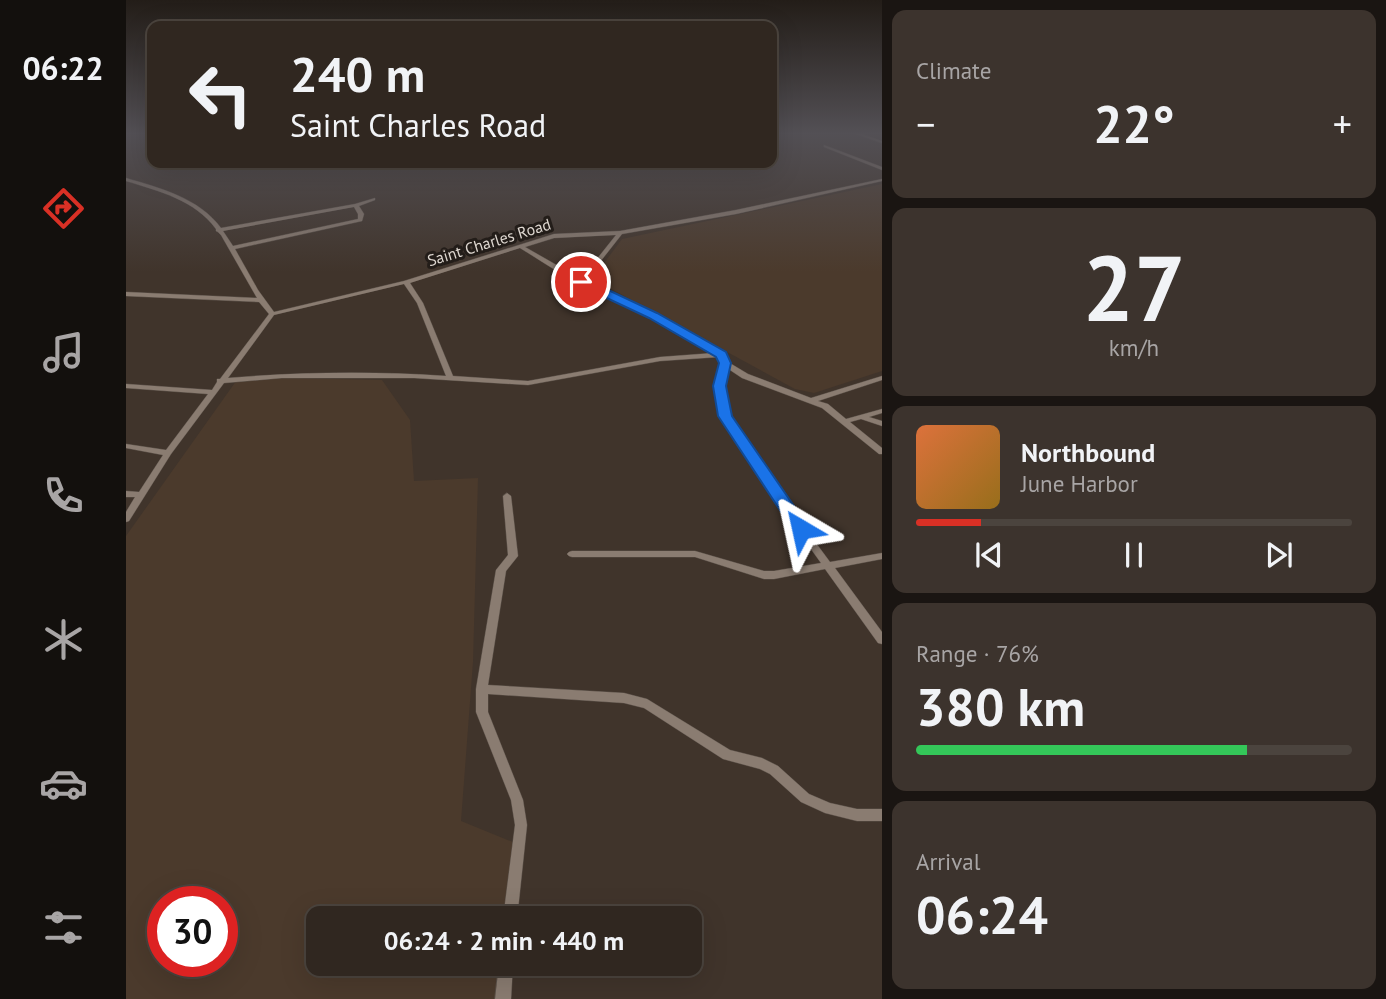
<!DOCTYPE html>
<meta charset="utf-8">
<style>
body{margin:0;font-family:"PT Sans",sans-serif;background:#3c332d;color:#f1f3f6;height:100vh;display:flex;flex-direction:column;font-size:26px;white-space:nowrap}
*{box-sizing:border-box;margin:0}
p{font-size:23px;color:#a8a5a5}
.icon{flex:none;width:38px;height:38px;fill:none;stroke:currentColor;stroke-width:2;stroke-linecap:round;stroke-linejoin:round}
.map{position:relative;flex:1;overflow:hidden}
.panel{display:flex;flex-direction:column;gap:10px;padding:10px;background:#1a1512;width:504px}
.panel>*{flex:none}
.hud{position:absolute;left:21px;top:21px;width:630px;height:147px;border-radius:14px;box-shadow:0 7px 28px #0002,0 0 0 2px #4b443e;background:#302720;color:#f1f3f6;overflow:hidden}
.speed{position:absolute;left:21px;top:886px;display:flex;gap:14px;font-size:35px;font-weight:700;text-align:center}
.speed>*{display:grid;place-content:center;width:91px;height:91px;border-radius:50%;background:#302720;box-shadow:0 7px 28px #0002,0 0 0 2px #4b443e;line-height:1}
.speed .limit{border:10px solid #d22;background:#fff;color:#111}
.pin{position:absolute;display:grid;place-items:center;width:60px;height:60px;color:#fff;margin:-30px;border:4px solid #fff;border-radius:50%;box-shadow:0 2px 7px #0007}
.me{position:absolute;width:77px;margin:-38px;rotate:324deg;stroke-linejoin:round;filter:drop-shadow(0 0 5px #0008)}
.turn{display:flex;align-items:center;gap:24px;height:147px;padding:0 28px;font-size:32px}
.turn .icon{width:91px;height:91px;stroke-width:2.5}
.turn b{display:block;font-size:49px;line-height:60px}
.big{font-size:52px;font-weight:800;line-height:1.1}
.panel .card{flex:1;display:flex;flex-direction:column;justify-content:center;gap:10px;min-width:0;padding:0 24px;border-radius:14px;background:#3c332d}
.panel .dial{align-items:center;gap:0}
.dial b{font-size:91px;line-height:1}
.song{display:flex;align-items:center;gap:21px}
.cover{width:84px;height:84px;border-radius:10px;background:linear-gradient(135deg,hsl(20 70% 55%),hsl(40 70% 35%))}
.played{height:7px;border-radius:4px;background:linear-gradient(90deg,#d93025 15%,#4b443e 15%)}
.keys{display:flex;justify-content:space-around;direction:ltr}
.heat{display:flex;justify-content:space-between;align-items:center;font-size:38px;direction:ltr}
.charge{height:10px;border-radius:5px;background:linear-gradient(90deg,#34c759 76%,#4b443e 0)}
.trip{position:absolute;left:180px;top:906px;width:396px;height:70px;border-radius:14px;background:#302720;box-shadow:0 7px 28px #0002,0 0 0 2px #4b443e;font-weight:800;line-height:70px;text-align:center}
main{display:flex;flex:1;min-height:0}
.dock{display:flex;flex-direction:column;width:126px;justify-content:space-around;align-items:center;background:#13100d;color:#a8a5a5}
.dock .icon{width:49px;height:49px}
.dock .current{color:#d93025}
.dock b{font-size:32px;color:#f1f3f6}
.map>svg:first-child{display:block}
.built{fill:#4b3a2c;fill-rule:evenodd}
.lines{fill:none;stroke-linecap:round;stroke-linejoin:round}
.stream{stroke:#1d7db3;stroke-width:2}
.street-casing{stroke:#5a5048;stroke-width:1}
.street{fill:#8a7c71;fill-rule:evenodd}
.route{fill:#1a73e8;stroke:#114b97;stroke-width:2}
.labels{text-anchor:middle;stroke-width:6;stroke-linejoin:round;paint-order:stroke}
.far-street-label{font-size:16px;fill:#ded7d0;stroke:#231d19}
</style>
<main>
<nav class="dock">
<b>06:22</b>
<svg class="icon current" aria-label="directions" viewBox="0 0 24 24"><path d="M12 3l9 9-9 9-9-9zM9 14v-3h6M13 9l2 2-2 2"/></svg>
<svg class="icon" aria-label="music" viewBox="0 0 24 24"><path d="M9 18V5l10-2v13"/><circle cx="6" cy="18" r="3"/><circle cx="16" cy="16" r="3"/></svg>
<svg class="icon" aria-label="phone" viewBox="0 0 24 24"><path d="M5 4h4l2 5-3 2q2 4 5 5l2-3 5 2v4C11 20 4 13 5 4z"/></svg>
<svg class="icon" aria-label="climate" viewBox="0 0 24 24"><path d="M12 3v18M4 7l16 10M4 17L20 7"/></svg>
<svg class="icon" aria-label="car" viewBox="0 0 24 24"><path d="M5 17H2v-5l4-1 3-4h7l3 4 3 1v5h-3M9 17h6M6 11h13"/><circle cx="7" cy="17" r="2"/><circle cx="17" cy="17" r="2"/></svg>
<svg class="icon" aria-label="filters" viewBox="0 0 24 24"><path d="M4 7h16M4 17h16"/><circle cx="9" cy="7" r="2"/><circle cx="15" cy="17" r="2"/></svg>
</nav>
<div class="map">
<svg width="756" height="999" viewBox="0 0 756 999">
<rect width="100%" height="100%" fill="#40342b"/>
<g class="built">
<path d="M 756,184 L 756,371 L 688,393 L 669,389 L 478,285 L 470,274 L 496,239 Z"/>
<path d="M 113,377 L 256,380 L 284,420 L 288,481 L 352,478 L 347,662 L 335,821 L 399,847 L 388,919 L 192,919 L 192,964 L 381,964 L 376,999 L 0,999 L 0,536 ZM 37,901 L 96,901 L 96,961 L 37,961 Z"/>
</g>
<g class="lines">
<path class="stream" d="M 6,132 L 26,133"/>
<g class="street-casing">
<g id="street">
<path d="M 724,132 L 730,132 L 756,141 L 756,143 Z"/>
<path d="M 698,145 L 756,167 L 756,170 L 698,147 Z"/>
<path d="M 0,178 C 34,188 73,198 95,228 L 229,204 L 249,198 L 249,200 L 233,206 L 238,214 L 236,221 L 109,249 L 132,290 L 148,312 L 278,281 L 428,234 L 494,231 L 610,210 L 756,179 L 756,181 L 610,214 L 496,234 L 459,281 L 529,314 L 583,344 L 597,354 L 602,362 L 622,374 L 685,398 L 756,376 L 756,380 L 692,401 L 702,404 L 720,419 L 756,409 L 756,413 L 743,417 L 756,421 L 756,426 L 735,419 L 724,422 L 756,448 L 756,454 L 753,454 L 696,408 L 616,378 L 601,368 L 597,386 L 603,416 L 639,474 L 704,562 L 756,553 L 756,559 L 709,568 L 756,632 L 756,644 L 752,643 L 699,569 L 648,579 L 638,579 L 569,557 L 446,557 L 443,556 L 441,554 L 443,552 L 446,551 L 569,551 L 638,571 L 648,571 L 695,563 L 633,477 L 595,416 L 589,386 L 595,363 L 593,357 L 534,361 L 402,385 L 288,378 L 156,378 L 98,383 L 45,454 L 3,521 L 0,522 L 0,512 L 9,497 L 0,497 L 0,491 L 13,492 L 37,455 L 0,448 L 0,444 L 40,450 L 82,394 L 0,388 L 0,384 L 86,390 L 91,382 L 91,379 L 94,379 L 143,314 L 133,302 L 0,296 L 0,292 L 131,298 L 95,235 L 92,232 L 90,231 L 90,229 C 69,200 33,191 0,181 ZM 228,207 L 232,214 L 232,219 L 107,246 L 97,231 ZM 490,235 L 455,279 L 399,247 L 428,238 ZM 394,248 C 414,260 434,274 454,284 C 499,305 548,324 588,353 L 534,357 L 402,381 L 327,376 L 297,303 L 284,283 ZM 278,284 L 291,303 L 320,376 C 247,371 174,372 102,378 L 148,315 Z"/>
<path d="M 381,493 L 385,496 L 392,556 L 380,571 L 362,685 L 498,693 L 521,699 L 604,750 L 636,758 L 652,766 L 683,794 L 704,803 L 731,809 L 756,809 L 756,821 L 731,821 L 699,813 L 675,802 L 644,774 L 634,769 L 597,759 L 518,708 L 498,703 L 362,694 L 362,712 L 397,800 L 401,825 L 391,919 L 377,919 L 389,825 L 385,800 L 350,712 L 350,689 L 370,570 L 382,555 L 377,496 Z"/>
<path d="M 373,964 L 387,964 L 385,999 L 369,999 Z"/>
</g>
</g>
<use href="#street" class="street"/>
</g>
<linearGradient id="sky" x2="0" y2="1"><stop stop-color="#231d18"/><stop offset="0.49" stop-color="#535055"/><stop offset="1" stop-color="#535055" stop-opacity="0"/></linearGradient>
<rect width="756" height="272" fill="url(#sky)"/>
<path class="route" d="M 451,279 L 459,279 L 531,313 L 600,352 L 605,363 L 600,386 L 606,416 L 681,525 L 684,529 L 681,533 L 669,533 L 592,416 L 587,386 L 593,363 L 590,357 L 523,318 L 451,284 Z"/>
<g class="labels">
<g class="far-street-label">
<text transform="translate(363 242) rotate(-17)" y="6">Saint Charles Road</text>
</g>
</g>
</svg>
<div class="speed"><div class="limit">30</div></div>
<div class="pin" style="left:455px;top:282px;background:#d93025"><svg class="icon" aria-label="arrive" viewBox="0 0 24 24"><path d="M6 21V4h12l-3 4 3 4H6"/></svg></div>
<svg class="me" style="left:675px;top:529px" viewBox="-20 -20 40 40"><path d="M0-17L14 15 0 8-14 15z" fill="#1a73e8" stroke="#fff" stroke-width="4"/></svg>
<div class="trip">06:24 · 2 min · 440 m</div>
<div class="hud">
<div class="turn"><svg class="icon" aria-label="left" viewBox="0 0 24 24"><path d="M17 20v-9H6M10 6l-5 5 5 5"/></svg><div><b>240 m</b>Saint Charles Road</div></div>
</div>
</div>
<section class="panel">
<div class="card"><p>Climate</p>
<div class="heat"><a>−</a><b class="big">22°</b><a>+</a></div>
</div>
<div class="card dial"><b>27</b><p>km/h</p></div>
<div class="card">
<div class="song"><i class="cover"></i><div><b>Northbound</b><p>June Harbor</p></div></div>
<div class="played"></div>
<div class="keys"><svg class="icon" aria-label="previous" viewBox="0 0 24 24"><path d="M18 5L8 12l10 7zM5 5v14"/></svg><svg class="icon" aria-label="pause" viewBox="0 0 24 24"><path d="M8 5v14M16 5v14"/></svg><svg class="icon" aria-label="next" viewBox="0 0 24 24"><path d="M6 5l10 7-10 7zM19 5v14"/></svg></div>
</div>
<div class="card"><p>Range · 76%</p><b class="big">380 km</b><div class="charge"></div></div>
<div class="card"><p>Arrival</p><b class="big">06:24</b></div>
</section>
</main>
